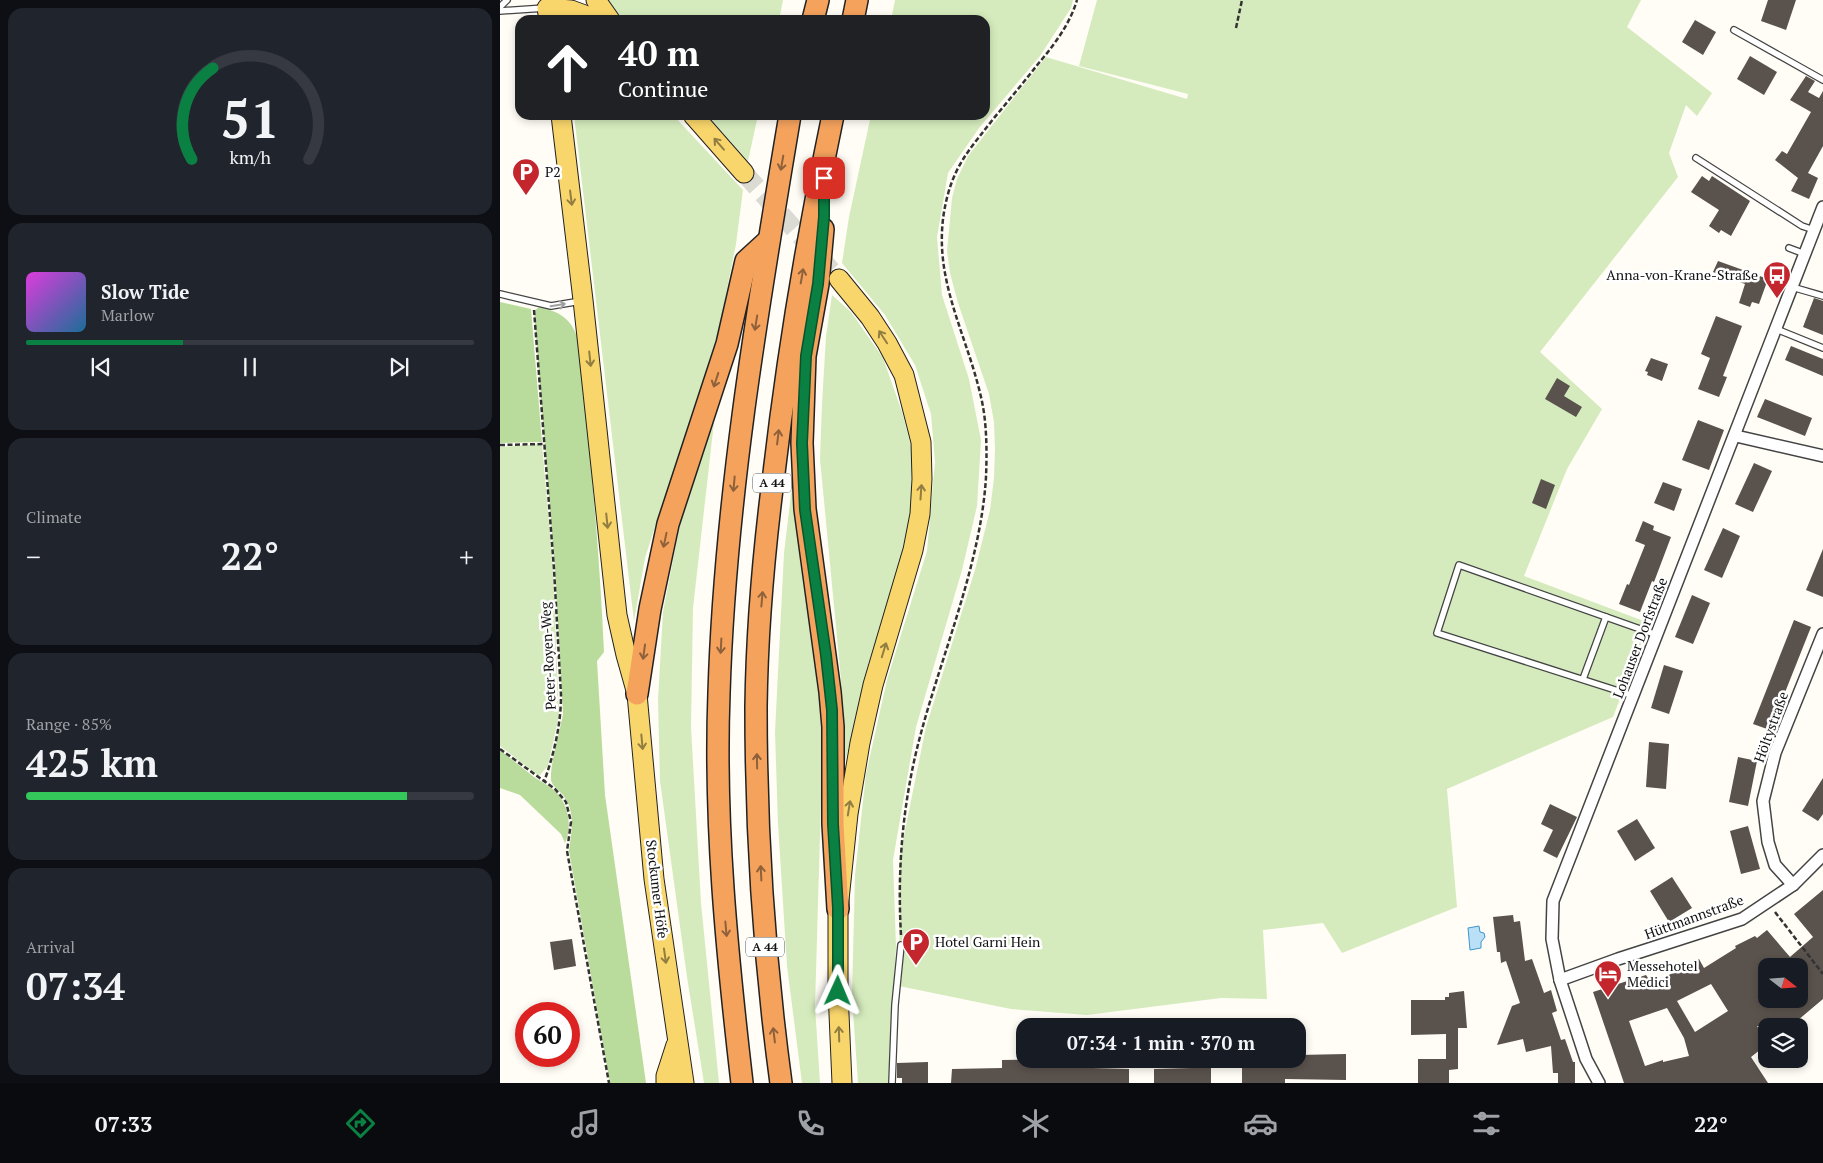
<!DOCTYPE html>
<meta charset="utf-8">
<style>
body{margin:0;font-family:"PT Serif",serif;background:#20242c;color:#f1f3f6;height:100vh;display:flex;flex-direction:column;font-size:19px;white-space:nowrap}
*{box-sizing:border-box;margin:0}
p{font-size:16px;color:#9ea1a6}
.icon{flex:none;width:28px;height:28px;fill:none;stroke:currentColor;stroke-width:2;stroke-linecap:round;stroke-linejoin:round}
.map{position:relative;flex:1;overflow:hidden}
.panel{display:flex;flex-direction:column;gap:8px;padding:8px;background:#0d0f14;width:500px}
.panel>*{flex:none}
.banner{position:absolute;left:15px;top:15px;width:475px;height:105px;border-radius:15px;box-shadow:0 2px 8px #0003;background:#202124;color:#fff;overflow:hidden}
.needle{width:32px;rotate:107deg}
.controls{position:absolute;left:1258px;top:958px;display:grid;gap:10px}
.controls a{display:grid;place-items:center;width:50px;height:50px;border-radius:10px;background:#171b24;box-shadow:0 2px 8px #0003;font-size:25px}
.speed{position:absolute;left:15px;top:1002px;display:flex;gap:10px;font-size:25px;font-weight:700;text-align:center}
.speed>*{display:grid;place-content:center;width:65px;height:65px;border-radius:50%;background:#171b24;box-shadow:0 2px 8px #0003;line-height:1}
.speed .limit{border:8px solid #d22;background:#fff;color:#111}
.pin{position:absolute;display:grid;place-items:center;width:42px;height:42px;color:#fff;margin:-21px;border-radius:10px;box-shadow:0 2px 8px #0006}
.me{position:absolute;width:55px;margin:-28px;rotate:1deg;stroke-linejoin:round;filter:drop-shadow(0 0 4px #0008)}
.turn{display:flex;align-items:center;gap:18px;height:105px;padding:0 20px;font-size:22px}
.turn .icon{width:65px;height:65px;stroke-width:2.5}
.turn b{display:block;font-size:35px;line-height:42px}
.big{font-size:38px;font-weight:700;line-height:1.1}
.panel .tile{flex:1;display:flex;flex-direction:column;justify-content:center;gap:8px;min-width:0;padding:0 18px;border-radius:15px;background:#20242c}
.panel .dial{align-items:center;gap:0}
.dial svg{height:130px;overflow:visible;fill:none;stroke:#363941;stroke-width:7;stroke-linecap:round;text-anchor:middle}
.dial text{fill:#f1f3f6;stroke:none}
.song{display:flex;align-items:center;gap:15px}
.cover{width:60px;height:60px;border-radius:8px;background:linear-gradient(135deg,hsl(300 70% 55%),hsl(200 70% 35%))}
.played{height:5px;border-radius:2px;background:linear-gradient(90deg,#0b8043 35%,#363941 35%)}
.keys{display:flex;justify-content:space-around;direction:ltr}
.heat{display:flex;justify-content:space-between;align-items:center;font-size:28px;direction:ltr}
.charge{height:8px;border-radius:4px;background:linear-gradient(90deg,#34c759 85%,#363941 0)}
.trip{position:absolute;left:516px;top:1018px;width:290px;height:50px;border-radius:15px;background:#171b24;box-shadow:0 2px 8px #0003;font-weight:700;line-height:50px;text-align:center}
.tab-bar{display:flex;height:80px;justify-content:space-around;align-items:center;background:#090b0e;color:#9ea1a6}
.tab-bar .icon{width:35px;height:35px}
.tab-bar .on{color:#0b8043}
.tab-bar b{font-size:22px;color:#f1f3f6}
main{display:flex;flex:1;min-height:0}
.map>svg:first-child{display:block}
.green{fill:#d5ebbd}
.forest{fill:#b9dc9c}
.water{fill:#b9e0f7;stroke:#3f96cf}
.building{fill:#5a524d;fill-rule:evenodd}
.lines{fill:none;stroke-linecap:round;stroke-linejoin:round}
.primary-tunnel{stroke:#dbdad3;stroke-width:19;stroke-dasharray:19 9;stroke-linecap:butt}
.lane-casing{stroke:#444;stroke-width:8}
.street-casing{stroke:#444;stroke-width:14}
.primary-casing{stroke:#222;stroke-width:21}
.highway-casing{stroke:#222;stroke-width:24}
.path{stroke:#333;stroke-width:2.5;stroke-dasharray:5 2.5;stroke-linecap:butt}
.lane{stroke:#fff;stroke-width:5.5}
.street{stroke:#fff;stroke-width:11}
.primary{stroke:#f9d66b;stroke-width:19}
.highway{stroke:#f5a25d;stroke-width:21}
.oneway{stroke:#917d42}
.oneway2{stroke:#8e613b}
.oneway3{stroke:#a0a0a0}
.route-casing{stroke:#07532c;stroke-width:12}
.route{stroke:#0b8043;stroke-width:9}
.labels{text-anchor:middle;stroke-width:5;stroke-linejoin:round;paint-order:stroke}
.shield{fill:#fff;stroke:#585858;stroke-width:1}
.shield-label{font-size:12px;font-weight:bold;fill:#111}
.poi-label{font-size:14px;fill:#111;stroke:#fff;text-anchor:start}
.street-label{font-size:14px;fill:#111;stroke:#fff}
</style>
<main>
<section class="panel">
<div class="tile dial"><svg viewBox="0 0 100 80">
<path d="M14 69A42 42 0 1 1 86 69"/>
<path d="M14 69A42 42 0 0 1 27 13" stroke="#0b8043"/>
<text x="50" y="56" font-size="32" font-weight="700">51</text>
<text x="50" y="72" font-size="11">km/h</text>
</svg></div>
<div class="tile">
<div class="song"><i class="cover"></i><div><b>Slow Tide</b><p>Marlow</p></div></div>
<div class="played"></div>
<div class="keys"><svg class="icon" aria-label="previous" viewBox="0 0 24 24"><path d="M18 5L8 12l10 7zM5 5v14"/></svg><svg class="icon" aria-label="pause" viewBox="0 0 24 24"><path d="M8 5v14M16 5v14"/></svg><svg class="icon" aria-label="next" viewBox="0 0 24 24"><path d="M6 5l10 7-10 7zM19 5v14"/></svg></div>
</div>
<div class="tile"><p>Climate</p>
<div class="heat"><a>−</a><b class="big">22°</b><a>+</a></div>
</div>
<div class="tile"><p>Range · 85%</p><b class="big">425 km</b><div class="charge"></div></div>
<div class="tile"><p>Arrival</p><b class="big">07:34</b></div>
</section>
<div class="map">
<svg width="1323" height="1083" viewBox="0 0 1323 1083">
<rect width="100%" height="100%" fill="#fffdf5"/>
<g class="green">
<path d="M 106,0 L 283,0 L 279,20 L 124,20 Z"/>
<path d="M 395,0 L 573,0 L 571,8 L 540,56 L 479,128 L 448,173 L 437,237 L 442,295 L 469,379 L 481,440 L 477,506 L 462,570 L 416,727 L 393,860 L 396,947 L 388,1083 L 358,1083 L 352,996 L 355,875 L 366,774 L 387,680 L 427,551 L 435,462 L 431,414 L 415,365 L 385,315 L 342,263 L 349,217 L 371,115 L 485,115 L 485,20 L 391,20 Z"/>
<path d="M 597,0 L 1141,0 L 1127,27 L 1212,93 L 1197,116 L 1186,105 L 1169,153 L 1178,177 L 1040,352 L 1102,409 L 1067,469 L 1024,576 L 1149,623 L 1113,717 L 947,789 L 957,907 L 842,953 L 823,923 L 763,930 L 767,999 L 721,998 L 587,1015 L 511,1009 L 399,986 L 400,855 L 426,727 L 475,570 L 490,510 L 494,478 L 495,449 L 494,422 L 489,394 L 458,303 L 450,273 L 447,251 L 452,198 L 457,179 L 468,156 L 546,57 L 687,99 L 688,94 L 579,66 Z"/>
<path d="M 74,115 L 173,115 L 243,190 L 236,244 L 219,329 L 190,424 L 160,511 L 145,558 L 134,621 Z"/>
<path d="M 207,115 L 258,115 L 248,161 Z"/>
<path d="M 332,295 L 351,312 L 383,358 L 402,412 L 412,450 L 411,509 L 396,579 L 368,665 L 342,775 L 341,679 L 320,459 L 322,404 L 326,336 Z"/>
<path d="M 214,422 L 193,608 L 191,727 L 201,903 L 219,1083 L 204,1083 L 187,977 L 160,781 L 158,700 L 163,612 L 182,514 L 212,423 Z"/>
<path d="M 42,444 L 53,568 L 59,715 L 48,766 L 39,776 L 0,746 L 0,447 Z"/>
<path d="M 296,452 L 323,733 L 315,1006 L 320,1083 L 302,1083 L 287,966 L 278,824 L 275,732 L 284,553 Z"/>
</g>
<g class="forest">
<path d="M 0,302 L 31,309 L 42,442 L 0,443 Z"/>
<path d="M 39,307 C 58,311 71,318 77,337 C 90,442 99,546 104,652 L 97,661 L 105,795 L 146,1083 L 110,1083 L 69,851 C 71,833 76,815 65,798 C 62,792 54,788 52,783 C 47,774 61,727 63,714 L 55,569 L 34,311 Z"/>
<path d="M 0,750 C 11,759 23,768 34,777 C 40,781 48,785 54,790 C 68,802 73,826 65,843 L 61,834 L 20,795 L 0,788 Z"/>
</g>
<path class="water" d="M 979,926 L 980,932 L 984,933 L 985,937 L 981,942 L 981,948 L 970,950 L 968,928 Z"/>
<g class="building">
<path d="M 1268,0 L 1296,0 L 1286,30 L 1261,21 Z"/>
<path d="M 1195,20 L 1216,32 L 1203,55 L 1182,42 Z"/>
<path d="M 1250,56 L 1277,72 L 1264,95 L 1237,79 Z"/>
<path d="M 1306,76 L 1315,81 L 1308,92 L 1319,98 L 1323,91 L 1323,146 L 1308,173 L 1318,178 L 1309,199 L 1291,191 L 1298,178 L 1275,160 L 1282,151 L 1287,154 L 1311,112 L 1290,100 Z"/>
<path d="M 1202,176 L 1209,181 L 1212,176 L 1250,201 L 1231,236 L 1221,230 L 1219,233 L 1209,226 L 1219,210 L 1191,192 Z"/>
<path d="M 1218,261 L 1268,279 L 1259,304 L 1252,302 L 1250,307 L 1239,303 L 1245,284 L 1213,272 Z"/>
<path d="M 1314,298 L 1323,301 L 1323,335 L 1303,327 Z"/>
<path d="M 1216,316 L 1242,326 L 1223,376 L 1227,377 L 1219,397 L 1198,389 L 1210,358 L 1201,354 Z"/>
<path d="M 1291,346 L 1323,359 L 1323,376 L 1285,360 Z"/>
<path d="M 1151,358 L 1168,364 L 1162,381 L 1147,375 L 1148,372 L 1145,371 Z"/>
<path d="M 1057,378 L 1070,386 L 1064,396 L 1082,407 L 1076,417 L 1045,399 Z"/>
<path d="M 1265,399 L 1312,418 L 1305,436 L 1257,417 Z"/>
<path d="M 1198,420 L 1224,430 L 1209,470 L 1182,460 Z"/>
<path d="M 1254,463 L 1272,471 L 1253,512 L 1235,504 Z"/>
<path d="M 1041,479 L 1055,485 L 1046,509 L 1032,503 Z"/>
<path d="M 1163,482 L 1182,489 L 1174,511 L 1154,503 Z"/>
<path d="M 1143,521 L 1154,526 L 1153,530 L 1171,537 L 1154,582 L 1152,581 L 1140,612 L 1119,604 L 1127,584 L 1129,585 L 1145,545 L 1135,541 Z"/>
<path d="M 1223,528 L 1240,536 L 1222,578 L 1204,570 Z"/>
<path d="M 1323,549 L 1323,597 L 1306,590 Z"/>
<path d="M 1192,595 L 1210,603 L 1193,644 L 1175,637 Z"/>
<path d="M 1294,620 L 1311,627 L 1270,730 L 1253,724 Z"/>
<path d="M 1164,665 L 1183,671 L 1169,714 L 1151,708 Z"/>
<path d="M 1149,742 L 1169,744 L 1166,789 L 1146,787 Z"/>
<path d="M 1238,757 L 1257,761 L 1248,806 L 1229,802 Z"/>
<path d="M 1323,778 L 1323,814 L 1318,821 L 1302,811 Z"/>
<path d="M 1050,804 L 1077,817 L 1057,858 L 1043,851 L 1053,830 L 1041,824 Z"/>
<path d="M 1137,819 L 1155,848 L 1135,861 L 1117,831 Z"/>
<path d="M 1248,826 L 1260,869 L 1241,874 L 1230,831 Z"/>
<path d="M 1172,877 L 1192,908 L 1169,922 L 1150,891 Z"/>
<path d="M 1323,890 L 1323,999 L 1291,1026 L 1257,1026 L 1266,1040 L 1266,1045 L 1251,1057 L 1268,1083 L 1124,1083 L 1093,992 L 1146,975 L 1152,984 L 1199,959 L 1204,968 L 1236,948 L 1235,946 L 1255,936 L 1257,938 L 1267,930 L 1290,957 L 1313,937 L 1294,914 ZM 1266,966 L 1299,966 L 1299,999 L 1266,999 ZM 1211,984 L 1228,1011 L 1195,1032 L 1177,1001 ZM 1167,1008 L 1184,1038 L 1189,1056 L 1163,1062 L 1163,1060 L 1145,1066 L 1129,1021 Z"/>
<path d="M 1013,915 L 1014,922 L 1020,921 L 1025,961 L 1032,959 L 1044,993 L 1051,990 L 1057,1011 L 1052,1013 L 1061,1040 L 1065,1039 L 1073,1062 L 1075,1062 L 1075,1083 L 1058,1083 L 1058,1073 L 1053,1073 L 1051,1046 L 1026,1052 L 1023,1039 L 997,1045 L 1012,1006 L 1020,1003 L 1006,961 L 1001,963 L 1000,952 L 997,952 L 993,917 Z"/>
<path d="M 72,939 L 76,966 L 54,970 L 50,942 Z"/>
<path d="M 964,991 L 967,1028 L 958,1028 L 958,1069 L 949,1070 L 949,1083 L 918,1083 L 918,1059 L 946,1059 L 946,1034 L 911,1035 L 911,1000 L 945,1000 L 945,997 L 949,997 L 949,993 Z"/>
<path d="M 846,1054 L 846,1080 L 785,1079 L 785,1083 L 742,1083 L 742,1065 L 782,1065 L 782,1059 L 798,1059 L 798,1055 Z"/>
<path d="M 554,1059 L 593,1059 L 593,1068 L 629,1069 L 629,1083 L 451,1083 L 452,1069 L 502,1068 L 502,1060 Z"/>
<path d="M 428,1062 L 428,1083 L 402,1083 L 402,1078 L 397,1078 L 397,1063 Z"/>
<path d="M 692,1064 L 711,1064 L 711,1083 L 654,1083 L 654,1069 L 692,1068 Z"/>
</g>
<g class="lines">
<path class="primary-tunnel" d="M 244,173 L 339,279"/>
<g class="lane-casing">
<g id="lane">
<path d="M 0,7 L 7,0"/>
<path d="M 0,11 L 45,8"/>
<path d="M 1234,30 L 1323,80"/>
<path d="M 1196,158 L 1302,226 L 1314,230"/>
<path d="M 1289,248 L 1305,254"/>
<path d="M 1292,287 L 1323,296"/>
<path d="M 0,294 L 51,306 L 81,301"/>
<path d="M 1276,329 L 1323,348"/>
<path d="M 1083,679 L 1106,617"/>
<path d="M 1134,696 L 937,633 L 959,565 L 1157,635"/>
<path d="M 392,1083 L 395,1005 L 401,945"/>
</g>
</g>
<g class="street-casing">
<g id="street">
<path d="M 1236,436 L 1323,456"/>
<path d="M 1293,885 L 1275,865 L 1268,842 L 1263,801 L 1275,753 L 1323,634"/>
<path d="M 1060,980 L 1118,959 L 1242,919 L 1293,885 L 1323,855"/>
<path d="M 1099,1083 L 1086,1059 L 1060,980 L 1052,939 L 1053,901 L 1323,207"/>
</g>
</g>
<g class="primary-casing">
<g id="primary">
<path d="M 96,0 L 110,20"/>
<path d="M 49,20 L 47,8 L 71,10 L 98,20"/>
<path d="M 61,115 L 83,300 L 117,615 L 126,655 L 137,694 L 154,879 L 184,1083"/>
<path d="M 193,115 L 244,173"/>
<path d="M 339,279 L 370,317 L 387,343 L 404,375 L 421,442 L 422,479 L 420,514 L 413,550 L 373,685 L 360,743 L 348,814 L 338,909 L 338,991 L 342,1083"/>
<path d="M 166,1083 L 166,1076 L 176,1045"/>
</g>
</g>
<g class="highway-casing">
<g id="highway">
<path d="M 313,20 L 318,0"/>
<path d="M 353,20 L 357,0"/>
<path d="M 323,229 L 318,284 L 305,356 L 302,443 L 305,509 L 330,692 L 333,727 L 333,824 L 338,909"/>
<path d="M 137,694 L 150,609 L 168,524 L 227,344 L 246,261 L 269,240"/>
<path d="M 242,1083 C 227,954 214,823 219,693 C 225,498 258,306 290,115"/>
<path d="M 281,1083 C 264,958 256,833 256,707 C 257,629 264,550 274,473 C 288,353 308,233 333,115"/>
</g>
</g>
<g class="path">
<path d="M 736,28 L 742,0"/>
<path d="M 34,310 L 54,569 L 61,695 C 61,725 54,754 44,782"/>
<path d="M 0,445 L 43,444"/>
<path d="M 0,749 L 55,789 L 66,802 L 71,822 L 67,851 L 109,1083"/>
<path d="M 1275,912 L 1323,974"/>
<path d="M 401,935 C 397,867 403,799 421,733 C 443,651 481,562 486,477 C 487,452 487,422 481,397 C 465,327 427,270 448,194 C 457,161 474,144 494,118 C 509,100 524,82 538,64 C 554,45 570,24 577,0"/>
</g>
<use href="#lane" class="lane"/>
<use href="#street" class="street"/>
<use href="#primary" class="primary"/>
<use href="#highway" class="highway"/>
</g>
<defs><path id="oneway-shaft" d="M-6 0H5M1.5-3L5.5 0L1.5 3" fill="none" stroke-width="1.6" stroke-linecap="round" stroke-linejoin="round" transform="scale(1.25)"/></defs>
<g class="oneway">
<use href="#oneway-shaft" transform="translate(219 144) rotate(-131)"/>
<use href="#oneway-shaft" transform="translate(71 198) rotate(83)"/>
<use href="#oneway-shaft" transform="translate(383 337) rotate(-123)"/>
<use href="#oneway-shaft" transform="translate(90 359) rotate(84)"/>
<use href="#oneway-shaft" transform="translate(421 492) rotate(-86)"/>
<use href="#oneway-shaft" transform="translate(107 521) rotate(84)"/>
<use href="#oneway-shaft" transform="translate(384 650) rotate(-73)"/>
<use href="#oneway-shaft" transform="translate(142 742) rotate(85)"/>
<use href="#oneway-shaft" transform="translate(349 808) rotate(-81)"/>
<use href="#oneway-shaft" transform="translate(165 956) rotate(82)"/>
<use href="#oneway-shaft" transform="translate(339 1034) rotate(-92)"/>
</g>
<g class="oneway2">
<use href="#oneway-shaft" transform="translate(282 163) rotate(100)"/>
<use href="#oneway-shaft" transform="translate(302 276) rotate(-80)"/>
<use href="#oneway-shaft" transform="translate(256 323) rotate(99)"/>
<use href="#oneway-shaft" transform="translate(216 380) rotate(108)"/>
<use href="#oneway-shaft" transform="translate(278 437) rotate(-83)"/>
<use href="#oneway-shaft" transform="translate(234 484) rotate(95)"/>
<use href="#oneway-shaft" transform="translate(165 540) rotate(102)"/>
<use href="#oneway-shaft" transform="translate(262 599) rotate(-85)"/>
<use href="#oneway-shaft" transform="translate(221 646) rotate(93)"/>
<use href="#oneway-shaft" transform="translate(144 652) rotate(98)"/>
<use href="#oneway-shaft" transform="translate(257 761) rotate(-91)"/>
<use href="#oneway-shaft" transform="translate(261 873) rotate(-93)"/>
<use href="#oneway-shaft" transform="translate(226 929) rotate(85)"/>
<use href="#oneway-shaft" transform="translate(274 1035) rotate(-97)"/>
</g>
<use class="oneway3" href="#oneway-shaft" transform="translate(58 305) rotate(-9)"/>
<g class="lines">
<g class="route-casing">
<path id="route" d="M 324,178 L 324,217 L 318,284 L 306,356 L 302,443 L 305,510 L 326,655 L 332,710 L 333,824 L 338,908 L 338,991"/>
</g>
<use href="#route" class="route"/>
</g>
<defs>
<g id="parking-pin" transform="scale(1.4375)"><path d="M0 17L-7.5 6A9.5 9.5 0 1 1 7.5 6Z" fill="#c4262e" stroke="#fff"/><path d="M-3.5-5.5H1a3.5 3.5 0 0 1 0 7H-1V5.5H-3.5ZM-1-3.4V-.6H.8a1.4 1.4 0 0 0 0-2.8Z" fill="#fff"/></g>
<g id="bus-pin" transform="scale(1.4375)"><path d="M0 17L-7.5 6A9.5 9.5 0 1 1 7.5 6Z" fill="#c4262e" stroke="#fff"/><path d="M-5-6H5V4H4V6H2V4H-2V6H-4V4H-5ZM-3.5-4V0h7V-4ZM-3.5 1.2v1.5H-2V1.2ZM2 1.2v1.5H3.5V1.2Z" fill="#fff"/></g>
<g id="hotel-pin" transform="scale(1.4375)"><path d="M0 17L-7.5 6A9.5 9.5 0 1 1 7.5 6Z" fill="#c4262e" stroke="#fff"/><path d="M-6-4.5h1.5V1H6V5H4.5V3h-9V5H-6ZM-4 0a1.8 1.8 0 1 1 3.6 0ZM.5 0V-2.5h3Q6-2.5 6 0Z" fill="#fff"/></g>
</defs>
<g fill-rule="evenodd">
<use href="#parking-pin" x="26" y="172"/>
<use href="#bus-pin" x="1277" y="275"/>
<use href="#parking-pin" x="416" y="942"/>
<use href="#hotel-pin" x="1108" y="974"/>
</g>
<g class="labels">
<g class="shield">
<rect x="253" y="473.5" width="38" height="19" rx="4"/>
<rect x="246" y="937.5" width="38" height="19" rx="4"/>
</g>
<g class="shield-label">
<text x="272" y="487">A 44</text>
<text x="265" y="951">A 44</text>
</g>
<g class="poi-label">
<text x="45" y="177">P2</text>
<text x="1258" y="280" text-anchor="end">Anna-von-Krane-Straße</text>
<text x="435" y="947">Hotel Garni Hein</text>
<text x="1127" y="971">Messehotel<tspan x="1127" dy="16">Medici</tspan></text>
</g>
<g class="street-label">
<text transform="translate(1140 638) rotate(-69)" y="5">Lohauser Dorfstraße</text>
<text transform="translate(48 656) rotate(-93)" y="5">Peter-Royen-Weg</text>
<text transform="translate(1271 727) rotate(-70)" y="5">Höltystraße</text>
<text transform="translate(157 889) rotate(83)" y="5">Stockumer Höfe</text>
<text transform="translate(1194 917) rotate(-20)" y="5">Hüttmannstraße</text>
</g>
</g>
</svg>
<div class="controls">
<a><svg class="needle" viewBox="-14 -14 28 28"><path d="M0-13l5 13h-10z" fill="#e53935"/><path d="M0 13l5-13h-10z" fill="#9ea1a6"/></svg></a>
<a><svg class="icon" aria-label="layers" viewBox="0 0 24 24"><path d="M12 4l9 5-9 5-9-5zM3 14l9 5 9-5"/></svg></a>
</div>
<div class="speed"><div class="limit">60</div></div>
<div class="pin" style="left:324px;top:178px;background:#d93025"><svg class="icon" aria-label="arrive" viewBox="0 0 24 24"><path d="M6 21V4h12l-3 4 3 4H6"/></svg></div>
<svg class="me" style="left:338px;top:991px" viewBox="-20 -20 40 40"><path d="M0-17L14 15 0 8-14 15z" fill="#0b8043" stroke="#fff" stroke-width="4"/></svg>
<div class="trip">07:34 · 1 min · 370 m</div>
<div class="banner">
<div class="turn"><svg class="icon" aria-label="ahead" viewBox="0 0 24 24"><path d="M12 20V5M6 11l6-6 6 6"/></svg><div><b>40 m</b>Continue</div></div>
</div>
</div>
</main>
<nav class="tab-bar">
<b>07:33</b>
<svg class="icon on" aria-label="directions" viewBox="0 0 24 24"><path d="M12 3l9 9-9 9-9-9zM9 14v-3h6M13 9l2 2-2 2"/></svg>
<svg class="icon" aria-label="music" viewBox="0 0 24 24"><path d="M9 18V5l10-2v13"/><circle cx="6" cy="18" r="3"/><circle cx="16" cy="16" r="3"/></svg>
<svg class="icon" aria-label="phone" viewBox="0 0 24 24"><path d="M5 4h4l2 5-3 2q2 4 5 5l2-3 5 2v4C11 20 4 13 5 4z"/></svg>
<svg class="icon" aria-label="climate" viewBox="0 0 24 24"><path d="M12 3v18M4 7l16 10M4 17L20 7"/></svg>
<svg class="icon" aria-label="car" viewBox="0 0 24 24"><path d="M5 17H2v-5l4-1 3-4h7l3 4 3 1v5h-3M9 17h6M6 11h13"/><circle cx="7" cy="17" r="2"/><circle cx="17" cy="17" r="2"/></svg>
<svg class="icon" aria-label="filters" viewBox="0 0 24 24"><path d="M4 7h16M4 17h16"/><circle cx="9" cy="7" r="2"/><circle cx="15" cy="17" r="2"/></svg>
<b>22°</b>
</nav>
